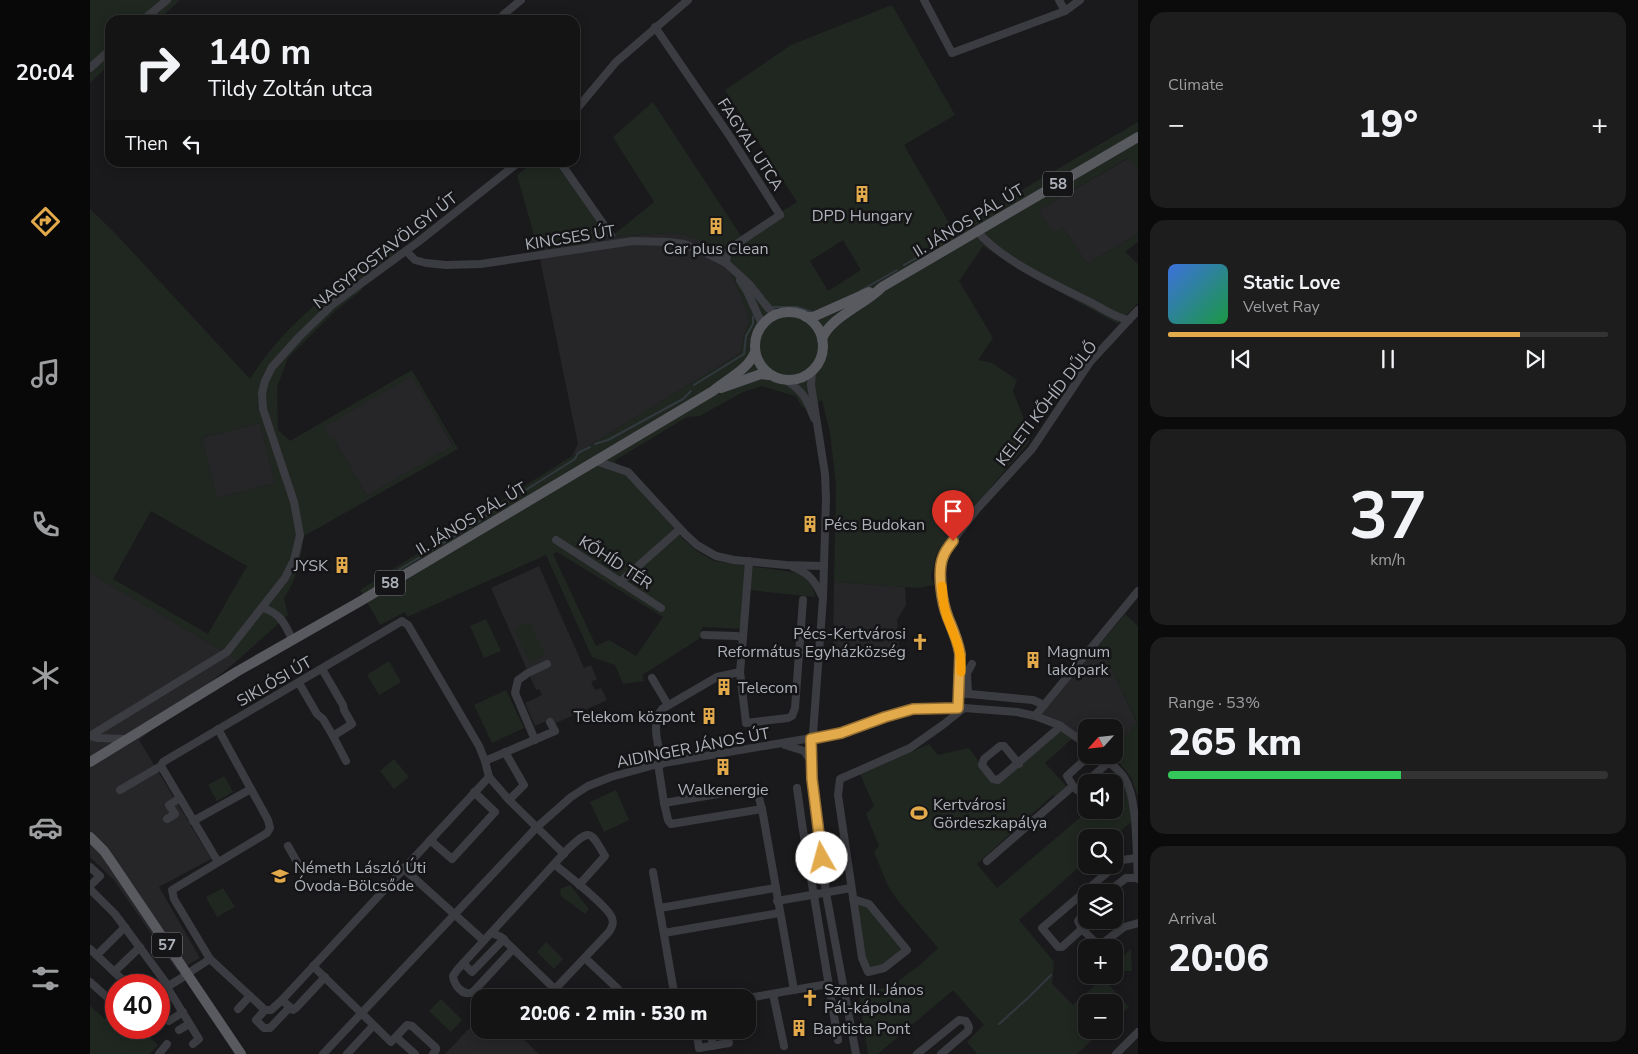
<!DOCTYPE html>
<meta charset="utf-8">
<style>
body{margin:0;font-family:"Nunito Sans",sans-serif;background:#1d1d1e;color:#f1f3f6;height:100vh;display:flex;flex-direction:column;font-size:19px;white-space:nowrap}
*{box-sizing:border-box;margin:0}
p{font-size:16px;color:#9d9ea0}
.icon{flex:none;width:28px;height:28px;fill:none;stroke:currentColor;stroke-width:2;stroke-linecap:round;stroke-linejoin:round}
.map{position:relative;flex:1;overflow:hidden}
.side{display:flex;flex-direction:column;gap:12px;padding:12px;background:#0b0b0c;width:500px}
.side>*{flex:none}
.banner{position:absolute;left:15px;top:15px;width:475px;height:152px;border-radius:15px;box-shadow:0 2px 12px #0003,0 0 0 1px #333334;background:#141415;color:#f1f3f6;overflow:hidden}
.needle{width:32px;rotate:243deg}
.tools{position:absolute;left:988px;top:719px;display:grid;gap:10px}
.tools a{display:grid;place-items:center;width:45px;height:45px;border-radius:10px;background:#141415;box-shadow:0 2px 12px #0003,0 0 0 1px #333334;font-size:25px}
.speed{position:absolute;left:15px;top:974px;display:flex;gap:10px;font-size:25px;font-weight:700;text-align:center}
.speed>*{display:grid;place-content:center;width:65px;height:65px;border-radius:50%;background:#141415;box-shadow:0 2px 12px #0003,0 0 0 1px #333334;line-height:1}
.speed .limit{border:8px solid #d22;background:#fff;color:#111}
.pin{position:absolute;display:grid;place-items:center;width:42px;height:42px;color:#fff;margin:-51px -21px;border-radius:50% 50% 50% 0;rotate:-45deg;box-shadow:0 0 5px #0007}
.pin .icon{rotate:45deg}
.me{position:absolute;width:55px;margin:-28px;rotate:353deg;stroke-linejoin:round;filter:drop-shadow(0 0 4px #0008)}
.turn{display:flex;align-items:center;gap:18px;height:105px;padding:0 20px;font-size:22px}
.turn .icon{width:65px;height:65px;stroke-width:2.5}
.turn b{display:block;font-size:35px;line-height:42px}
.then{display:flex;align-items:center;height:48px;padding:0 20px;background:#0003;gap:10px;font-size:19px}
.big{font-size:38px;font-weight:800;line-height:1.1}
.side .card{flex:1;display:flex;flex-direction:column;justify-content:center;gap:8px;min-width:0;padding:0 18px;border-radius:15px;background:#1d1d1e}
.side .dial{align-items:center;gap:0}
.dial b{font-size:65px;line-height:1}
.song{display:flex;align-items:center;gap:15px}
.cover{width:60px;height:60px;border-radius:8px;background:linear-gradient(135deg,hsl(220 70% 55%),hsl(140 70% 35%))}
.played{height:5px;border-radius:2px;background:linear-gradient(90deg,#e3aa4b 80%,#333334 80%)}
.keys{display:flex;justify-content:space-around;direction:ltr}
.heat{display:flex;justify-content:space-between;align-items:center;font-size:28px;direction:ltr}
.charge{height:8px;border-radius:4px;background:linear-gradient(90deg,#34c759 53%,#333334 0)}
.trip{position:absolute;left:381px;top:989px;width:285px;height:50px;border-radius:15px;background:#141415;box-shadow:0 2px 12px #0003,0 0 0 1px #333334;font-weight:800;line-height:50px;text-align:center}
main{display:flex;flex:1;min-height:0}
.menu{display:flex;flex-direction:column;width:90px;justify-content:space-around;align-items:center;background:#080808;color:#9d9ea0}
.menu .icon{width:35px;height:35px}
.menu .selected{color:#e3aa4b}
.menu b{font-size:22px;color:#f1f3f6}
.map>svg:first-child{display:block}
.built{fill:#262629}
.green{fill:#202721;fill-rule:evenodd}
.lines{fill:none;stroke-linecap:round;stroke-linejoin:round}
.stream{stroke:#31393f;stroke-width:2}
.minor{stroke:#3b3c41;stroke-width:8}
.major{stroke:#585a5f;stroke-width:10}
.route-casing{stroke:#946e31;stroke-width:12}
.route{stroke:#e3aa4b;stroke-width:9}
.slow{stroke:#f59e0b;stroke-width:9}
.labels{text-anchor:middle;stroke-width:5;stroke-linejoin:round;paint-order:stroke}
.shield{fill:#151517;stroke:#808389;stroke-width:1}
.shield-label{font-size:15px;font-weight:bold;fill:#aeb2ba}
.street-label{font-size:16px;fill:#aeb2ba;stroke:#151517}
.poi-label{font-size:16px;fill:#aeb2ba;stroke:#151517;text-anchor:start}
</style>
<main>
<nav class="menu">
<b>20:04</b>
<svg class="icon selected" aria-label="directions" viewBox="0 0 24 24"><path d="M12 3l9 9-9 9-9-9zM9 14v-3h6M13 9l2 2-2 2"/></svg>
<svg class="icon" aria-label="music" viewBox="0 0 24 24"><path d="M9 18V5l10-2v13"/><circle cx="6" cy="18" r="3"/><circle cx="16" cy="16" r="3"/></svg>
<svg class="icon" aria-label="phone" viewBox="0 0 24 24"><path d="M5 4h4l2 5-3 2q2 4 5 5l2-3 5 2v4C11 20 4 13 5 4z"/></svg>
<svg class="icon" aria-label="climate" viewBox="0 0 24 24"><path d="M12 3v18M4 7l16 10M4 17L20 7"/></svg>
<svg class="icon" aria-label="car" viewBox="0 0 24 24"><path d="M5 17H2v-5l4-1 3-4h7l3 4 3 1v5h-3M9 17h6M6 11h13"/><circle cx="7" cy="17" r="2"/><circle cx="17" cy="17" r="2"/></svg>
<svg class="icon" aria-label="filters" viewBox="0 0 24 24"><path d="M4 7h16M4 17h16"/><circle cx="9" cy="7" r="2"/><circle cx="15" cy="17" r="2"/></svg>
</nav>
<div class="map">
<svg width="1048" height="1054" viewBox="0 0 1048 1054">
<rect width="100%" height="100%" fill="#1a1a1c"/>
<g class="built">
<path d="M 1039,158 L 1048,169 L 1048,234 L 997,264 L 973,228 L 963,234 L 949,210 Z"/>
<path d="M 579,233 L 595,235 L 609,240 L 633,258 L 650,293 L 660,321 L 654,335 L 651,350 L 649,354 L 482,456 L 488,444 L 448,249 L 521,237 Z"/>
<path d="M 322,375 L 363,446 L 277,496 L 243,437 L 240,439 L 233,427 Z"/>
<path d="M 170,423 L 185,483 L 127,498 L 112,438 Z"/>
<path d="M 449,566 L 494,668 L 501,665 L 507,679 L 501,682 L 505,690 L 511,688 L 517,700 L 464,724 L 461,719 L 445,726 L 435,703 L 452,695 L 449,689 L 446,690 L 401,588 Z"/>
<path d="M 0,573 L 148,660 L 49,740 L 121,859 L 69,887 L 110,958 L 87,971 L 24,880 L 0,857 Z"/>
<path d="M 744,582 L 815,587 L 816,605 L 807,620 L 810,655 L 743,653 Z"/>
<path d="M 1005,643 L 1010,644 L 1047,723 L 1024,750 L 1024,728 L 996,728 L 996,744 L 945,716 Z"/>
<path d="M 390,1017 L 390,1030 L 424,1030 L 449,1054 L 355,1054 Z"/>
</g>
<g class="green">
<path d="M 0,0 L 90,0 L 68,20 L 20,20 L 20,64 L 0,83 Z"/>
<path d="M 802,5 L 865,115 L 814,145 L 863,230 L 1048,122 L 1048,169 L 1038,158 L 949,210 L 963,233 L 973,228 L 997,264 L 1048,234 L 1048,242 L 1035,252 L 1048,264 L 1048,303 L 1028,324 L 928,269 L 893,246 L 869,281 L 903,338 L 888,360 L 902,363 L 927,380 L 923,391 L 937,427 L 939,442 L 873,520 L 846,555 L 841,577 L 844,585 L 829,588 L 744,582 L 746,485 L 740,433 L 732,400 L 713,408 L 705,396 L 672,386 L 653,392 L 610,416 L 597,417 L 524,461 L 595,541 L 607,551 L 624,561 L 708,573 C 718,579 724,585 725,597 L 659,590 L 657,629 L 612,627 L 609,639 L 552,675 L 554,681 L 533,684 L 525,665 L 502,657 L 456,555 L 317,617 L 315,612 L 290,625 L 270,590 L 482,456 L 649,354 L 651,350 L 654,335 L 660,321 L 650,293 L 633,258 L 609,240 L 595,235 L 579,233 L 521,237 L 448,249 L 427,175 L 443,163 L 468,163 L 521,237 L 564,202 L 523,137 L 563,102 L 651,236 L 707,202 L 635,90 L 701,45 ZM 753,240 L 771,270 L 738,291 L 720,261 ZM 467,552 L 573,617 L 546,656 L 519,640 L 506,646 L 463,554 Z"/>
<path d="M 0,209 L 24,232 L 160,379 C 196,321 251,283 306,243 L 309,251 L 268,280 L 272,290 L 245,311 L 198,358 L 187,387 L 188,430 L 200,441 L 322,370 L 368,449 L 214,536 C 210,561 208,577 194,598 L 198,615 L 148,660 L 0,573 ZM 322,376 L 363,445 L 277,496 L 243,437 L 240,438 L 234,427 ZM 170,423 L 185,483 L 127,498 L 112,438 ZM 61,511 L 157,566 L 118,634 L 23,579 Z"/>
<path d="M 1035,614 L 1048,626 L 1048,796 L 1040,776 L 1023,755 L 1024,750 L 1047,722 L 1010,644 Z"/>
<path d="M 396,619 L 411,651 L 394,658 L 380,626 Z"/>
<path d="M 440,622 L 455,655 L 439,662 L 424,629 Z"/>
<path d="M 299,661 L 311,682 L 289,695 L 277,675 Z"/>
<path d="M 416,690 L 434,728 L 402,743 L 384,705 Z"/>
<path d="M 971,726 L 985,736 L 955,763 L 979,789 L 968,800 L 963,795 L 887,864 L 907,888 L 999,810 L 1024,810 L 1024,788 L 1034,779 L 1042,815 L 1041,822 L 1024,837 L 996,838 L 996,861 L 929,920 L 964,962 L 962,984 L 983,1005 L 1013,978 L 1039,1007 L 1024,1020 L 1024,1002 L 996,1002 L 996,1030 L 1013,1030 L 987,1054 L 887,1054 L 877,1042 L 894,1025 L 863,990 L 788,1054 L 778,1054 L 769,994 L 801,986 L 830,965 L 848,948 L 808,901 L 798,886 L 784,852 L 789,846 L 776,814 L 784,806 L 770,774 L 839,744 L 848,755 L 879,748 L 904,783 Z"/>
<path d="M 304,759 L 319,777 L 304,789 L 290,771 Z"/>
<path d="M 134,776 L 143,792 L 127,801 L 118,785 Z"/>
<path d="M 526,790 L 539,820 L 514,832 L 500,802 Z"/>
<path d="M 480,885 L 499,909 L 495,914 L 471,896 L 470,889 Z"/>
<path d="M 133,888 L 145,907 L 127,917 L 116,897 Z"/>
<path d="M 764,900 L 779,904 L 816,950 L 794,968 L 779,972 Z"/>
<path d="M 456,942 L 473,959 L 464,969 L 447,952 Z"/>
<path d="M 1041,949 L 1042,971 L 1029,971 L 1030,981 L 1024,986 L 1016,975 L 1024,975 L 1024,964 Z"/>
<path d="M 351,999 L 372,1020 L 361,1032 L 339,1011 Z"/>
<path d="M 0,1006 L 15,1019 L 26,1007 L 26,1028 L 50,1028 L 68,1045 L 60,1054 L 0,1054 Z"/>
</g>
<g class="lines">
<g class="stream">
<path d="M 814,265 L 842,249"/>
<path d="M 770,291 L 807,270"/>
<path d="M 681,307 L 707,307 L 722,312"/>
<path d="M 604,385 L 654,354 L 656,336 L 663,324 L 663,317 L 665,316"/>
<path d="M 505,444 L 518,440 L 593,399 L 601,391"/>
<path d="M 297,577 L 393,519 L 399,513 L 485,459 L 488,453 L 500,447"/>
<path d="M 909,1024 L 939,997 L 961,975"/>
</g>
<g class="minor">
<path d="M 834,0 L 862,53 L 967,14 L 975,11 L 990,0"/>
<path d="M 969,0 L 975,11"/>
<path d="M 53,20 L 77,0"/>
<path d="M 418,20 L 413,15 L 431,0"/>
<path d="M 565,27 L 641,138 L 690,215 L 648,243 L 637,253 L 636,263"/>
<path d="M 0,68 L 20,50"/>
<path d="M 485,111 L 526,62 L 598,0"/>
<path d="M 470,162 L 521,235"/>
<path d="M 887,231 C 912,261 966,285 1000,302 C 1012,308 1025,318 1039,320"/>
<path d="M 316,251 L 325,260 L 336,263 L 356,265 L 391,264 L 543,241 L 579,242 L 594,244 L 614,252 L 636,263 L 659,284 L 679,309 L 684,313 L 691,313"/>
<path d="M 650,280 L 657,291 L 672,324"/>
<path d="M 722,371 L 721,385 L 735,474 L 736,499 L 733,598 L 721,761 L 736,893 L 766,1054"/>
<path d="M 697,381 C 714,392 717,400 724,418"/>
<path d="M 506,461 L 538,472 L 595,534 L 607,545 L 626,556 L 644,560 L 696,565 L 734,566"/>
<path d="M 466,540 L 571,608"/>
<path d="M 703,567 C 719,573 725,581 732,596"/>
<path d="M 530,582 L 590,529"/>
<path d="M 173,608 C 190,613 195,624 202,639"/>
<path d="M 614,635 L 647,636 L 653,638 L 650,672 L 656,723 L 698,718 L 702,716 L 705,708 L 713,600"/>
<path d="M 653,638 L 659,561"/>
<path d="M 562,678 L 578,705"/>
<path d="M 209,683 L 227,714 L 233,719 L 243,736 L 262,724 L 254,710 L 253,705 L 232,669"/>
<path d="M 869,693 L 932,699 L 943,700 L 954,705"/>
<path d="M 878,694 L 877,673 L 882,664"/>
<path d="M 868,708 L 871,654 C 868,641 862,630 857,617 C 851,600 847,569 854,552 L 887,509 L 942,449 L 1000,362 L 1048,310"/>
<path d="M 945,716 L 1048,591"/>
<path d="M 0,736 L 137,652 L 195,578 L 204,560 L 210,535 L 204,502 L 173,409 L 172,393 L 175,381 L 182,367 L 209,337 L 243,304 L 328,242 L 429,162"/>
<path d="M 0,736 L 7,738 L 37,739"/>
<path d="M 243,736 L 256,761"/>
<path d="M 445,740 L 425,693 L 428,680 L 438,673 L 457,664"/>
<path d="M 695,745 L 714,751 L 721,761"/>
<path d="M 415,752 L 434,785 L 419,800"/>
<path d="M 1010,755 C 1019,762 1029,769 1035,779 C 1048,800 1046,853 1048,879"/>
<path d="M 395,761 L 465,731 L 460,722"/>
<path d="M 568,764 L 574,803 L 658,789 L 663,789 L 667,791 L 672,809 L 704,990"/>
<path d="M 572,764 C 569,746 560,724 572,709 L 627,677 L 650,672"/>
<path d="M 929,764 L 914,746 L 910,746 L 894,759 L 892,765 L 903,779 L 908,780 L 971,726"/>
<path d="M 399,777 L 419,800 L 474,854"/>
<path d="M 983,786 L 977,776 L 1000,755"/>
<path d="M 707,788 L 712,824 L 748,1040"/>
<path d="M 30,790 L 71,766"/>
<path d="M 574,803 L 578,820 L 581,824 L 672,809"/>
<path d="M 77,819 L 85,814 L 79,805 L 90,798"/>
<path d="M 103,821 L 161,789"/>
<path d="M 340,840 L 362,859 L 405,812 L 384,792"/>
<path d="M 198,846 L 211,869"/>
<path d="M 1046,858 L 1032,860 L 952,928 L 968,947 L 972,947 L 992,929 L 1009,946 L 1034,927 L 1048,923"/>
<path d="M 897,861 L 983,786 L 987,790 L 1019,762"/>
<path d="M 128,862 L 71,766 L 73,762 L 312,621 L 318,625 L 389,746 L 395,761 L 399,777 L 192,1000 L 181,1010 L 175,1010 L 120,959 L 84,899 L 82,890 L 177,833 L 180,828 L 178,820 L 128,729"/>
<path d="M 464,864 C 476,874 518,906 522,918 C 524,924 522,927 519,932 L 465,989"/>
<path d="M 0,867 L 10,876 L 0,886"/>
<path d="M 313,868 L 393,940"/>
<path d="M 563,872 L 585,998"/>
<path d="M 0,889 L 25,914 L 76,983 L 77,987 L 109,1039 L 103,1044"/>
<path d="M 1018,892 L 1036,878 L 1048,878"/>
<path d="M 763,899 L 779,904 L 817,950 L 794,968 L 778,972 L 772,958 L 748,795 L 750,779 L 820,748 L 854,724 L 874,708"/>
<path d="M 687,901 L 761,888"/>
<path d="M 570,908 L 685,888"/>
<path d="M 992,929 L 988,921 L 996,910"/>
<path d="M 402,933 L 411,937 L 474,998"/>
<path d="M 574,933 L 689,913"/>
<path d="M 0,949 L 38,985"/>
<path d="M 423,949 L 383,992 C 373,997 364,985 363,976 L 367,970 L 477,850 C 500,828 500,830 515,856 L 489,885"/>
<path d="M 7,955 L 35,927"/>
<path d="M 495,958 L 528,989 L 530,998"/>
<path d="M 373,963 L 382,972 L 414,939"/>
<path d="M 223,966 L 301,1042 L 317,1025 L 322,1026 L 346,1048 L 346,1050 L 343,1054"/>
<path d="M 24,972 L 50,947"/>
<path d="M 0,982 L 26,1005"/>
<path d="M 77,987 L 93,977 L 96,973 L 100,972 L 120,959"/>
<path d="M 683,994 L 694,1046"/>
<path d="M 658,998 L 738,984"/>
<path d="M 192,1000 L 203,1010 L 206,1008 L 235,977"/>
<path d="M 148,1009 L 160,996"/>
<path d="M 175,1010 L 166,1020 L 174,1028 L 180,1028 L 200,1007"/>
<path d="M 79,1021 L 93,1012"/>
<path d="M 89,1030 L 99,1024"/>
<path d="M 606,1030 L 609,1048 L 639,1043 L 636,1030"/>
<path d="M 620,1030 L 623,1046"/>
<path d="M 306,1037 L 325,1054"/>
<path d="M 69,1054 L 77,1044"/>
<path d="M 233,1054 L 447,827 L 481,797 L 498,786 L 521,777 L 568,764 L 751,733 L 795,717 L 823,709 L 874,708 L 927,712 L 945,716 L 969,725 L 996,744"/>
<path d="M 257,1054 L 283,1026"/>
<path d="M 827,1054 L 869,1020 L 876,1021 L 879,1027 L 878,1031 L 851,1054"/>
<path d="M 1026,1054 L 1048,1032"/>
</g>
<g class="major">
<circle cx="699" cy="346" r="34"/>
<path d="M 716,317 L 723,317 L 779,292"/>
<path d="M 732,339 C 740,317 776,304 792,287 L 1048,137"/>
<path d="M 631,388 L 671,374 L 679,375"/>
<path d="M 0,762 L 148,671 L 269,602 L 623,391 C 637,379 658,370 665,352"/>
<path d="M 0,837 L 14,851 L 23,864 L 151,1054"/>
</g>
</g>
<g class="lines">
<g class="route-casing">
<path id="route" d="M 732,858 L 722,779 L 721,739 L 751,733 L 795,717 L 823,709 L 868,708 L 870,654 C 868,641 863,630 858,618 C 852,603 847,572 853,557 C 855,551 859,546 863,541"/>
</g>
<use href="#route" class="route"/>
<path class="slow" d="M 852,586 C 853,595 853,604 856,614 C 863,636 872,646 871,672"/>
</g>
<defs>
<g id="building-bare" transform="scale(1.35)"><path d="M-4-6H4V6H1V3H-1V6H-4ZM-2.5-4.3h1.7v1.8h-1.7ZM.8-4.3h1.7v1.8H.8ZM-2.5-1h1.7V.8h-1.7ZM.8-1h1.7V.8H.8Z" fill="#e3aa4b" stroke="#151517" stroke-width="2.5" paint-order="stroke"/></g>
<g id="church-bare" transform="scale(1.35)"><path d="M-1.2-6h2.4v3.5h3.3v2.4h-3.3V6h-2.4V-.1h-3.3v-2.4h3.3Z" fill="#e3aa4b" stroke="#151517" stroke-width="2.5" paint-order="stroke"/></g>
<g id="stadium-bare" transform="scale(1.35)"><path d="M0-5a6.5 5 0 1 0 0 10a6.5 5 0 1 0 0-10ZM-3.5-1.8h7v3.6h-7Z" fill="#e3aa4b" stroke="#151517" stroke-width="2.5" paint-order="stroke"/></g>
<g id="school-bare" transform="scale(1.35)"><path d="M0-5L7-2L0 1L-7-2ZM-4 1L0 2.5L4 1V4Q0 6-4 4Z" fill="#e3aa4b" stroke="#151517" stroke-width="2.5" paint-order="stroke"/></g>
</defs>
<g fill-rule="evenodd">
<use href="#building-bare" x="772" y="194"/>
<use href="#building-bare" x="626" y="226"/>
<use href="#building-bare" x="720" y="524"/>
<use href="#building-bare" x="252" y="565"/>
<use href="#church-bare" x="830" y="642"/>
<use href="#building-bare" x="943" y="660"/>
<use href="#building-bare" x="634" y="687"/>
<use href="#building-bare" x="619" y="716"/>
<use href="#building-bare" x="633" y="767"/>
<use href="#stadium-bare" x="829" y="813"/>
<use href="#school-bare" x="190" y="876"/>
<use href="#church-bare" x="720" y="998"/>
<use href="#building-bare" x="709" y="1028"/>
</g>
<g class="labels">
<g class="shield">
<rect x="953" y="171.5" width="30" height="25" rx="4"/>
<rect x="285" y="570.5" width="30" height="25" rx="4"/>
<rect x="62" y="932.5" width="30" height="25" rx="4"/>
</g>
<g class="shield-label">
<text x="968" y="189">58</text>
<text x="300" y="588">58</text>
<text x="77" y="950">57</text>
</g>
<g class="street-label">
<text transform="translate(661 144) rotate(57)" y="6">FAGYAL UTCA</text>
<text transform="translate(878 220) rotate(-31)" y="6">II. JÁNOS PÁL ÚT</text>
<text transform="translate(480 237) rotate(-9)" y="6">KINCSES ÚT</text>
<text transform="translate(295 250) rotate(-38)" y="6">NAGYPOSTAVÖLGYI ÚT</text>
<text transform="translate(956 403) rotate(-52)" y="6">KELETI KŐHÍD DŰLŐ</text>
<text transform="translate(381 518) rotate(-31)" y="6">II. JÁNOS PÁL ÚT</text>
<text transform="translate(526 562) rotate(33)" y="6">KŐHÍD TÉR</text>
<text transform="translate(184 681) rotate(-30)" y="6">SIKLÓSI ÚT</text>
<text transform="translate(603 747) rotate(-11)" y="6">AIDINGER JÁNOS ÚT</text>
</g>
<g class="poi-label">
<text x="772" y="221" text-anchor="middle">DPD Hungary</text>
<text x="626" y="254" text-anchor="middle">Car plus Clean</text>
<text x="734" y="530">Pécs Budokan</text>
<text x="238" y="571" text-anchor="end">JYSK</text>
<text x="816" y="639" text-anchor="end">Pécs-Kertvárosi<tspan x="816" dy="18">Református Egyházközség</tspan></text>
<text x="957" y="657">Magnum<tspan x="957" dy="18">lakópark</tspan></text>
<text x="648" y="693">Telecom</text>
<text x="605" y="722" text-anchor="end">Telekom központ</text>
<text x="633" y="795" text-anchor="middle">Walkenergie</text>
<text x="843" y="810">Kertvárosi<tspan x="843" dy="18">Gördeszkapálya</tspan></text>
<text x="204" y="873">Németh László Úti<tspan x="204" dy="18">Óvoda-Bölcsőde</tspan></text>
<text x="734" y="995">Szent II. János<tspan x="734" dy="18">Pál-kápolna</tspan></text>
<text x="723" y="1034">Baptista Pont</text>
</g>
</g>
</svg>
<div class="tools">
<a><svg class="needle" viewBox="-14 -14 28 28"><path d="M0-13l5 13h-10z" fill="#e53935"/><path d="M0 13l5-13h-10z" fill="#9d9ea0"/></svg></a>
<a><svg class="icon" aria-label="sound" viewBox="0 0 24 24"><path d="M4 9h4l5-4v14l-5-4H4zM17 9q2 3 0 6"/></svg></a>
<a><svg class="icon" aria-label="search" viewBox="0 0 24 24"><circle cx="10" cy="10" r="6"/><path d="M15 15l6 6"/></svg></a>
<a><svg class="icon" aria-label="layers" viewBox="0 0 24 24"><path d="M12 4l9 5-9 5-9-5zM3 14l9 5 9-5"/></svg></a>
<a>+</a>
<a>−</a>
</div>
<div class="speed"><div class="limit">40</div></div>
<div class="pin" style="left:863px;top:541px;background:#d93025"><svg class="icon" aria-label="arrive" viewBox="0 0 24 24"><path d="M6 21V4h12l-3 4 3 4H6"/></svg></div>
<svg class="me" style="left:732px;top:858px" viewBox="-20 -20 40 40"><circle r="19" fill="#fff"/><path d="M0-13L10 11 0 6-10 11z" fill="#e3aa4b"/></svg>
<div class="trip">20:06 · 2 min · 530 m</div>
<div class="banner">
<div class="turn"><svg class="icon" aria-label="right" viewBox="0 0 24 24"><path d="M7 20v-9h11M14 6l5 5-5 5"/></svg><div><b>140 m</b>Tildy Zoltán utca</div></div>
<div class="then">Then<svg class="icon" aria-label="left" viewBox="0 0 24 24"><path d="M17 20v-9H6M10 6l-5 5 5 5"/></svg></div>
</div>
</div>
<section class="side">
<div class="card"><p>Climate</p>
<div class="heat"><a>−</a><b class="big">19°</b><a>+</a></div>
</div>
<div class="card">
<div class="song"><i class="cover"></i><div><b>Static Love</b><p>Velvet Ray</p></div></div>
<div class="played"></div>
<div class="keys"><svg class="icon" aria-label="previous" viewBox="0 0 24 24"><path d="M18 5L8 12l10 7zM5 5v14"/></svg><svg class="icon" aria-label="pause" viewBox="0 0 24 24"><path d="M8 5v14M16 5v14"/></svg><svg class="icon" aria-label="next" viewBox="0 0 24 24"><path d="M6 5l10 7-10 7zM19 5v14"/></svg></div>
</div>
<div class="card dial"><b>37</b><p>km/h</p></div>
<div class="card"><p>Range · 53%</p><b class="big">265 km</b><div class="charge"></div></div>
<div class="card"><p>Arrival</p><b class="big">20:06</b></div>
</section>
</main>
